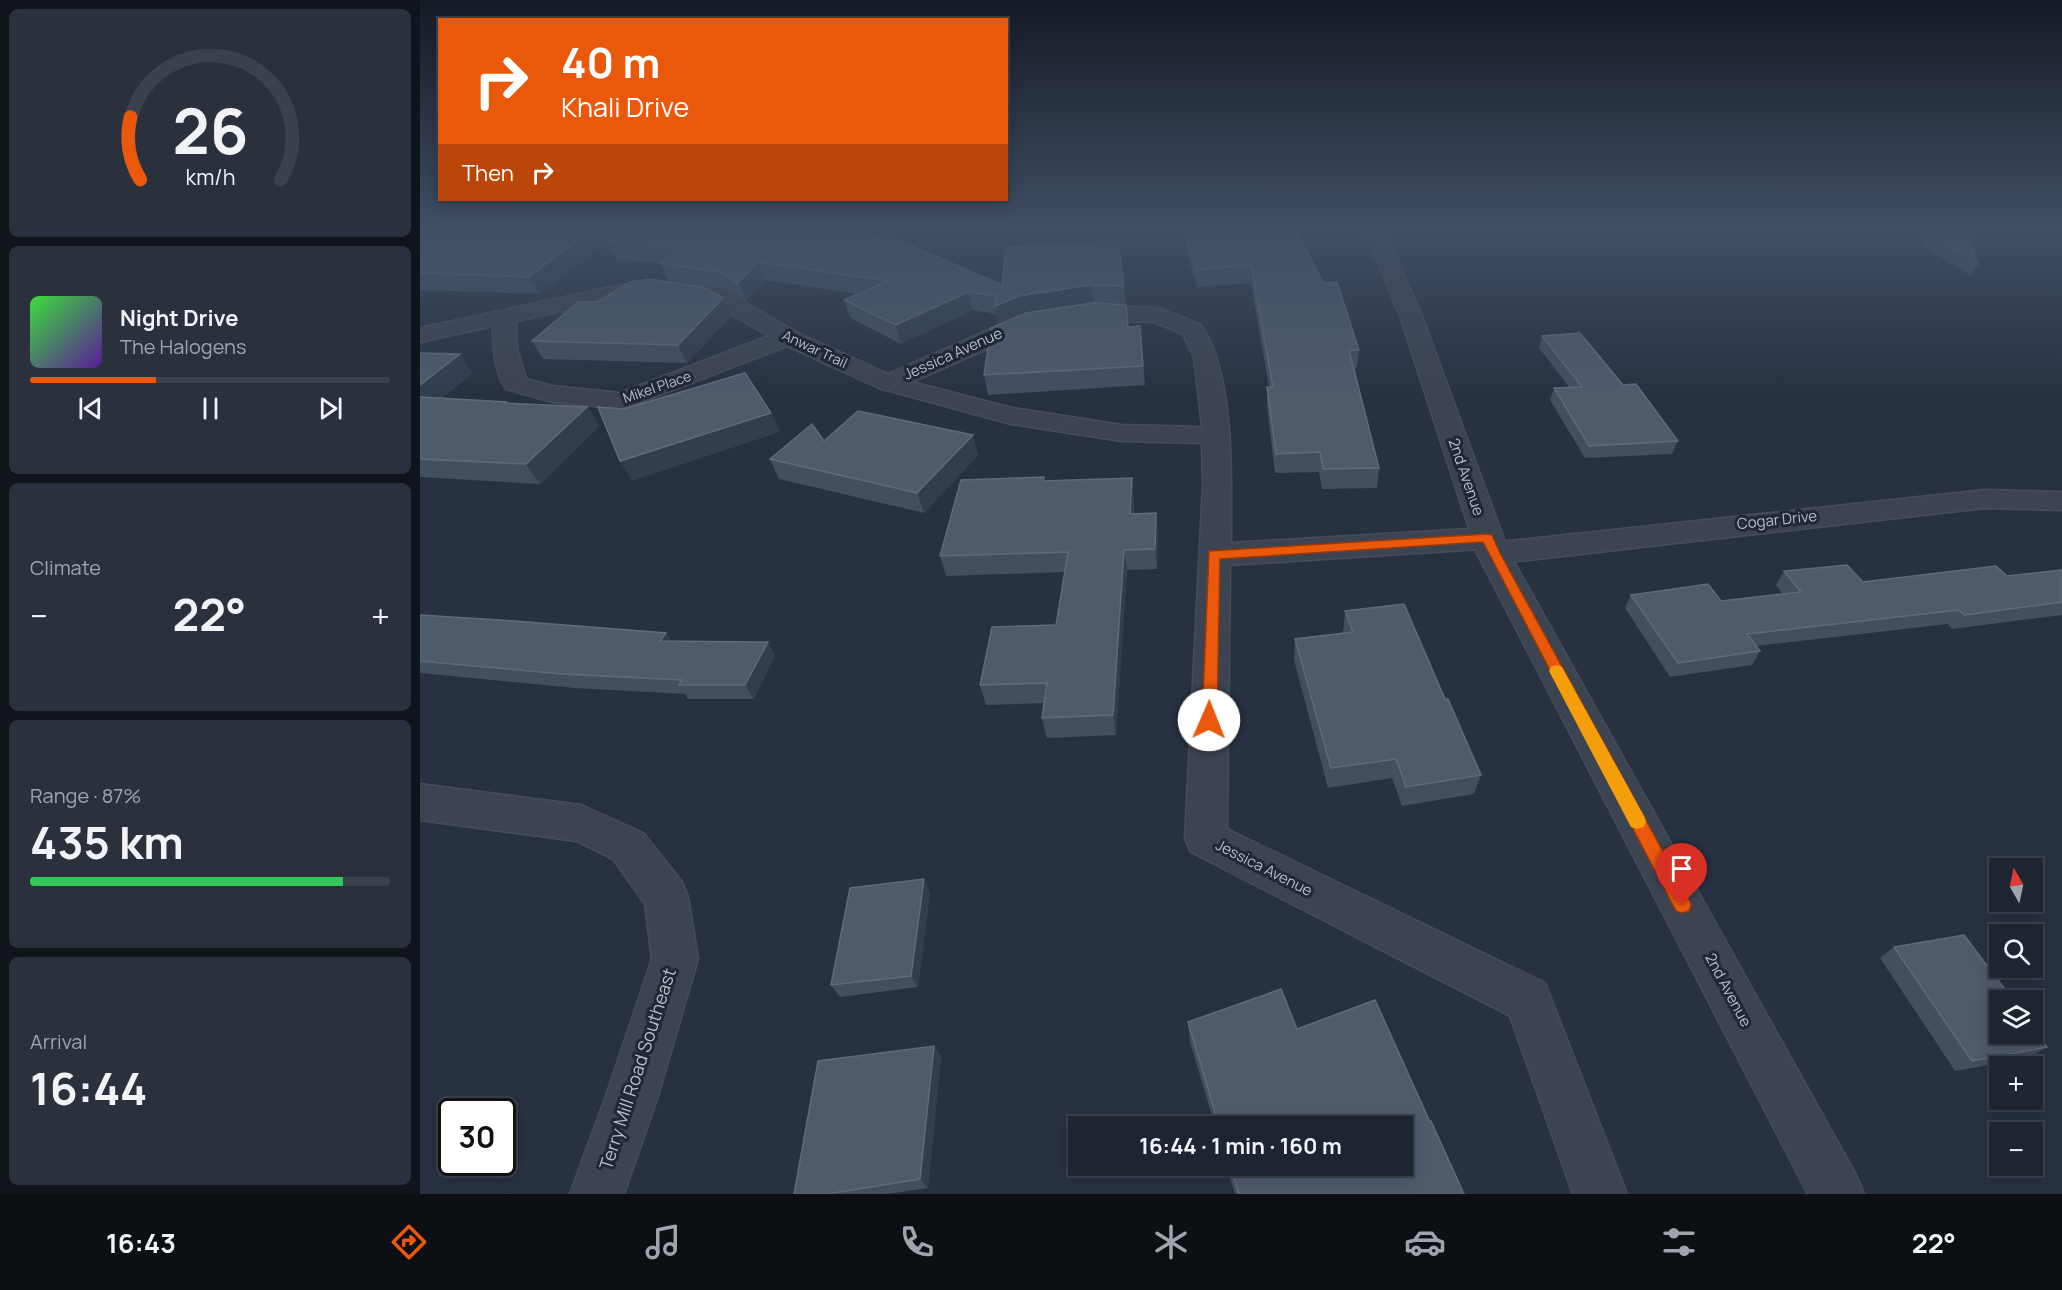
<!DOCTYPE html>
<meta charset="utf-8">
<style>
body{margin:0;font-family:Manrope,sans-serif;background:#2a313d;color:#f1f3f6;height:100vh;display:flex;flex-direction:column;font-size:22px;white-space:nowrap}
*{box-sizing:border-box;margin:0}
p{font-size:20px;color:#a0a5ab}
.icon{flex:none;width:33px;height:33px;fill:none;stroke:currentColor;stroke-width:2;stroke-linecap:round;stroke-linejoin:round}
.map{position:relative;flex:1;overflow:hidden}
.side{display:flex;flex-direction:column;gap:9px;padding:9px;background:#10141b;width:420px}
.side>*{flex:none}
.guide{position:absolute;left:18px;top:18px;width:570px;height:183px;border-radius:0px;box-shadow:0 3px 15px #0003,0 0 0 2px #3b424d;background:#ea580c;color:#fff;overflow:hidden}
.needle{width:39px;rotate:351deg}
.controls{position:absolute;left:1569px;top:858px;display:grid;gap:12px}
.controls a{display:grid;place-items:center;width:54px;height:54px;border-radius:0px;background:#1d2531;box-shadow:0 3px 15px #0003,0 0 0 2px #3b424d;font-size:30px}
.speed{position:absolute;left:18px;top:1098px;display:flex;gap:12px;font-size:30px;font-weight:700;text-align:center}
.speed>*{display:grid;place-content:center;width:78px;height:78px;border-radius:50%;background:#1d2531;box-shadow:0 3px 15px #0003,0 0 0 2px #3b424d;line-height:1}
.speed .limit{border:3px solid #111;border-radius:9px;background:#fff;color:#111}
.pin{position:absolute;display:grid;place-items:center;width:51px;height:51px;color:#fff;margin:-62px -26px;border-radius:50% 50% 50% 0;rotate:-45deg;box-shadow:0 0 6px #0007}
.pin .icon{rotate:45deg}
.me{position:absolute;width:66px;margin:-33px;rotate:1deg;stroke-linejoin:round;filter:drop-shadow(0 0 4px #0008)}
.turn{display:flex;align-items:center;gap:21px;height:126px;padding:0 24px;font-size:27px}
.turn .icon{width:78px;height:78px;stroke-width:2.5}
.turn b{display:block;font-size:42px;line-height:51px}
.then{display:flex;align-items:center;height:57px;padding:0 24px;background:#0003;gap:12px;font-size:22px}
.big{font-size:45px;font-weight:700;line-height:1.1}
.side .tile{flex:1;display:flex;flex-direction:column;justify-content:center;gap:9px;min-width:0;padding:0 21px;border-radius:9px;background:#2a313d}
.side .dial{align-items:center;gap:0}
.dial svg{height:156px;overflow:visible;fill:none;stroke:#3b424d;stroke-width:7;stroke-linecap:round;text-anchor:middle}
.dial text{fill:#f1f3f6;stroke:none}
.song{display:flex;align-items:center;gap:18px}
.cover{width:72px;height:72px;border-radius:9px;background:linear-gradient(135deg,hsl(120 70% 55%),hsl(270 70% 35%))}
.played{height:6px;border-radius:3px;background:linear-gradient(90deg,#ea580c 35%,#3b424d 35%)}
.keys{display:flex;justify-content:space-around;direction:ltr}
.heat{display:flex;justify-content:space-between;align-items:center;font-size:33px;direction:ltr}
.charge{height:9px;border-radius:4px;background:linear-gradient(90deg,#34c759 87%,#3b424d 0)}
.trip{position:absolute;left:648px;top:1116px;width:345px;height:60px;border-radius:0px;background:#1d2531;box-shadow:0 3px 15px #0003,0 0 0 2px #3b424d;font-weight:700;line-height:60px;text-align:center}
.dock{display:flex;height:96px;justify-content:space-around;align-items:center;background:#0c0f14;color:#a0a5ab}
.dock .icon{width:42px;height:42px}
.dock .active{color:#ea580c}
.dock b{font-size:27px;color:#f1f3f6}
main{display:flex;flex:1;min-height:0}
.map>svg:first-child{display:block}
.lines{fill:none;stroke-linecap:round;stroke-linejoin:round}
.minor-casing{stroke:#454c5a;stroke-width:3}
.tertiary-casing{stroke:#454c5a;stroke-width:3}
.minor{fill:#3c4351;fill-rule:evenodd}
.tertiary{fill:#3c4351;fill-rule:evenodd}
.wall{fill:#434e5f}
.shaded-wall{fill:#323d4e}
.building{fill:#4f5a6b;stroke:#606a7a;stroke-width:1.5}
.route{fill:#ea580c;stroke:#983908;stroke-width:1.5}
.slow{fill:#f59e0b}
.labels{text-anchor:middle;stroke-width:6;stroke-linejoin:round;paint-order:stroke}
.far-street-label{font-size:14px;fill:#b8bfcb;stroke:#202836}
.street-label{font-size:15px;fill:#b8bfcb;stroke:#202836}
.near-street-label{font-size:18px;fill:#b8bfcb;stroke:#202836}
</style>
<main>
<section class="side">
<div class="tile dial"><svg viewBox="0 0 100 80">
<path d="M14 69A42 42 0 1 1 86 69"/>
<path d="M14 69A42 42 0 0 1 9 37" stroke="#ea580c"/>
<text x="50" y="56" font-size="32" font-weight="700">26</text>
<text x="50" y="72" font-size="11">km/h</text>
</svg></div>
<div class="tile">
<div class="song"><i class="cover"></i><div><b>Night Drive</b><p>The Halogens</p></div></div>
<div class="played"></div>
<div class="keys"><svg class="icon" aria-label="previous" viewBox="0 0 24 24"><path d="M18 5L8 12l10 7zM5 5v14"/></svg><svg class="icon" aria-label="pause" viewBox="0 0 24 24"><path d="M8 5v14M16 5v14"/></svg><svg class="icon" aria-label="next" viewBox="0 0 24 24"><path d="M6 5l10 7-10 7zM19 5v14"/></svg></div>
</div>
<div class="tile"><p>Climate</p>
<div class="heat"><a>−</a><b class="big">22°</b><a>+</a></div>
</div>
<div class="tile"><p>Range · 87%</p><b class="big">435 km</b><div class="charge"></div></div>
<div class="tile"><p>Arrival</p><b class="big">16:44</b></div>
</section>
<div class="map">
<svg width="1642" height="1194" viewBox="0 0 1642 1194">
<rect width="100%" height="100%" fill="#273141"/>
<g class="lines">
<g class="minor-casing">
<g id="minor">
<path d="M 239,281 L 306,292 L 376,332 L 468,374 L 595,318 L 612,314 L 620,316 L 623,321 L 620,326 L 492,382 L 592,408 L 702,425 L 782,427 L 774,357 L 763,334 L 734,322 L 663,320 L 655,318 L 652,313 L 655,308 L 674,305 L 738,308 L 781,325 C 816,375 811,483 811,543 L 1067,528 L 1078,531 L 1082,538 L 1080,542 L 1565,490 L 1642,492 L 1642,510 L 1565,508 L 1073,564 L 1062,560 L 1057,553 L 1060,549 L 810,565 L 807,829 L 1125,983 L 1207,1194 L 1153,1194 L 1090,1016 L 771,852 L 765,839 L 783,485 L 782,443 L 702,441 L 591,424 L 459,388 L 367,346 L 203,409 L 132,402 L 86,389 C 74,372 73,346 73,326 L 0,342 L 0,328 L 196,286 ZM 239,295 L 292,303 L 349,336 L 200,393 L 133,386 L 106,379 L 97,349 L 96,321 L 196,300 Z"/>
<path d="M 0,784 L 161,805 L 223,833 L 262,882 L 268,897 L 278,959 L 238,1096 L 204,1194 L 150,1194 L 186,1096 L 232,959 L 225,904 L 193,859 L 156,841 L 0,820 Z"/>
</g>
</g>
<g class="tertiary-casing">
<path id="tertiary" d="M 943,227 L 963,227 L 1002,316 L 1089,553 L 1436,1175 L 1444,1194 L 1388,1194 L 1057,553 L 980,316 Z"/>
</g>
<use href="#minor" class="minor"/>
<use href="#tertiary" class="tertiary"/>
</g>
<g class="wall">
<path d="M 0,227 L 179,227 L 187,243 L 119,294 L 0,290 Z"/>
<path d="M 213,227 L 582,285 L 586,247 L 704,286 L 708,327 L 720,326 L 725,385 L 568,395 L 564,375 L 605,313 L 578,324 L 576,314 L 552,310 L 481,344 L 430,318 L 424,300 L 439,294 L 345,280 L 326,301 L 306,290 L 248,280 L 240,263 L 197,260 L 188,242 Z"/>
<path d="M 1499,227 L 1546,227 L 1558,264 L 1551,276 L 1503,246 Z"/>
<path d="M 766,236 L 903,283 L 939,350 L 937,368 L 934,369 L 959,468 L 957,488 L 902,489 L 899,472 L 855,473 L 847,406 L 847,387 L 849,387 L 831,283 L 777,287 L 767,253 Z"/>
<path d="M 303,298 L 311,316 L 267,363 L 123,359 L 112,341 L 177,302 Z"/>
<path d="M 1122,336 L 1203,385 L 1258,441 L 1252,454 L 1165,458 L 1130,400 L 1134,388 L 1149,387 L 1119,348 Z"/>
<path d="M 0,353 L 53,373 L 22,398 L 86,402 L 87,403 L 167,407 L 179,426 L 120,484 L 0,477 Z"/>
<path d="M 404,441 L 558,455 L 504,513 L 359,479 L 350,459 Z"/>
<path d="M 624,477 L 624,481 L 714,498 L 714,514 L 738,534 L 737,569 L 707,570 L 696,735 L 627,738 L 622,718 L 624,703 L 566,705 L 560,685 L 636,625 L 645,572 L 526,576 L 520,556 Z"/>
<path d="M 1642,570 L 1642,615 L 1532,629 L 1528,624 L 1336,646 L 1340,651 L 1332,665 L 1250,677 L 1205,608 L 1211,595 L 1301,601 L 1363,594 L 1356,585 L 1364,571 L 1443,582 L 1587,576 Z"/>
<path d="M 925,611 L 1025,699 L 1061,775 L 1054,794 L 982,806 L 972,778 L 908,788 L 874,660 L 875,639 L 923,633 Z"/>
<path d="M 0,615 L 246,633 L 251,641 L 355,655 L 334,699 L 268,699 L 265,694 L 155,688 L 0,673 Z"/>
<path d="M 510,892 L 498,987 L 420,997 L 411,985 Z"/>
<path d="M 1474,947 L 1627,1047 L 1609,1058 L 1535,1071 L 1460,958 Z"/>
<path d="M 768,1022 L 877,1029 L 1010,1122 L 1044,1194 L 815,1194 L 806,1166 L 982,1166 L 982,1126 L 795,1126 L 770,1042 Z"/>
<path d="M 514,1046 L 521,1056 L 508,1188 L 467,1194 L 374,1194 Z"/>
</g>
<g class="shaded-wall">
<path d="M 178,227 L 179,227 L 187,243 L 119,294 L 108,277 Z"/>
<path d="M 338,262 L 345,280 L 326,301 L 318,283 Z"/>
<path d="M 671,285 L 674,303 L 603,314 L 578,324 L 575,306 L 599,296 Z"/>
<path d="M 548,292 L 552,310 L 481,344 L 476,325 Z"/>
<path d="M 303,298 L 311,316 L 267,363 L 258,345 Z"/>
<path d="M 40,354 L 53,373 L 0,416 L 0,385 Z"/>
<path d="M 167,407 L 179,426 L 120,484 L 106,464 Z"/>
<path d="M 351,413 L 360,432 L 212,481 L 200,461 Z"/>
<path d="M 553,435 L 558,455 L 504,513 L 497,493 Z"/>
<path d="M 712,478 L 714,498 L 712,535 L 710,514 Z"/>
<path d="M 736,513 L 738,534 L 737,569 L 735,549 Z"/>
<path d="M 704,550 L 707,570 L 696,735 L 693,715 Z"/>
<path d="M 246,633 L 255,647 L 240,641 Z"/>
<path d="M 348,642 L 355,655 L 334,699 L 325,685 Z"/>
<path d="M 504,879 L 510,892 L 498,987 L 491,976 Z"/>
<path d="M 514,1046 L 521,1056 L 508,1188 L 500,1179 Z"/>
</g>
<g class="building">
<path d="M 0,227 L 178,227 L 108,277 L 0,273 Z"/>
<path d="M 213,227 L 370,227 L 481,241 L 582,285 L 586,247 L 698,241 L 704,286 L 671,285 L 599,296 L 575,306 L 576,296 L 548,292 L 476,325 L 424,300 L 468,281 L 338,262 L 318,283 L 299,272 L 240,263 L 262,248 L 188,242 Z"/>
<path d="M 1508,227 L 1546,227 L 1558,264 L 1509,234 Z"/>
<path d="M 876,229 L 903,283 L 917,282 L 939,350 L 929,350 L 959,468 L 903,469 L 900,452 L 856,454 L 847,387 L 853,387 L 831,265 L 776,270 L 766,236 Z"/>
<path d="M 230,279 L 283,287 L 303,298 L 258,345 L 112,341 L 158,302 L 177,302 L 210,282 Z"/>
<path d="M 672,303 L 706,305 L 708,327 L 720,326 L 723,366 L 564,375 L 571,328 L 606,313 Z"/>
<path d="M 1160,333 L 1203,385 L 1216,384 L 1258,441 L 1169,446 L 1134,388 L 1162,387 L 1122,336 Z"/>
<path d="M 0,353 L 40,354 L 0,385 Z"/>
<path d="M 325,373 L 351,413 L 200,461 L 178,407 L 204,409 Z"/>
<path d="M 0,397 L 86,402 L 85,403 L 167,407 L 106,464 L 0,459 Z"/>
<path d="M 438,411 L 553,435 L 497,493 L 350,459 L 392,424 L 404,441 Z"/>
<path d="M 624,477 L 623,481 L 712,478 L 710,514 L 736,513 L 735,549 L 704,550 L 693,715 L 622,718 L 627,683 L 560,685 L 572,627 L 636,625 L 648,552 L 520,556 L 541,480 Z"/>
<path d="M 1427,565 L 1443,582 L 1576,566 L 1587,576 L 1642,570 L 1642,602 L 1544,615 L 1539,610 L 1327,634 L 1340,651 L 1258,663 L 1211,595 L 1288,584 L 1301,601 L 1381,592 L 1364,571 Z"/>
<path d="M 984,604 L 1025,699 L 1028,699 L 1061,775 L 986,787 L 976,759 L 911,768 L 875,639 L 933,632 L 925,611 Z"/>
<path d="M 0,615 L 80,620 L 246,633 L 240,641 L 348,642 L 325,685 L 259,685 L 262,680 L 143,674 L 0,661 Z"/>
<path d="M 504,879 L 491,976 L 411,985 L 430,888 Z"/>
<path d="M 1544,935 L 1593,1000 L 1580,1000 L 1580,1034 L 1612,1034 L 1612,1027 L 1627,1047 L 1552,1061 L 1474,947 Z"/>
<path d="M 861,989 L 877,1029 L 955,1000 L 1010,1122 L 1011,1121 L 1044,1194 L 819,1194 L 810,1166 L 982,1166 L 982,1126 L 799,1126 L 768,1022 Z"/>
<path d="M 514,1046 L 500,1179 L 407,1194 L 374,1194 L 398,1061 Z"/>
</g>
<linearGradient id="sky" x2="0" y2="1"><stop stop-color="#151b24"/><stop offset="0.58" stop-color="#414e65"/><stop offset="1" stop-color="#414e65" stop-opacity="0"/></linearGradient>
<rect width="1642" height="394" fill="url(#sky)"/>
<path class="route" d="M 1067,534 L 1072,535 L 1080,553 L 1269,899 L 1271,905 L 1269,911 L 1262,913 L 1256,911 L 1063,542 L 800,559 L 797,720 L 795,725 L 789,727 L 784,725 L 782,720 L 789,551 Z"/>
<path class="slow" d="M 1137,665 L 1142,667 L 1224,816 L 1226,821 L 1224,827 L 1217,829 L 1211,827 L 1129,671 L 1131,667 Z"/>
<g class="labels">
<g class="far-street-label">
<text transform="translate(395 349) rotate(25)" y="5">Anwar Trail</text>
<text transform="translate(237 387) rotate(-19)" y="5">Mikel Place</text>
</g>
<g class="street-label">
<text transform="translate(533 354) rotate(-24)" y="5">Jessica Avenue</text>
<text transform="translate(1046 477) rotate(71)" y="5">2nd Avenue</text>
<text transform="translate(1357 520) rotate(-6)" y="5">Cogar Drive</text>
<text transform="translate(844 868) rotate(27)" y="5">Jessica Avenue</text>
<text transform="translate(1308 990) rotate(62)" y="5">2nd Avenue</text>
</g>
<g class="near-street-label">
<text transform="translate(218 1069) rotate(-72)" y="6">Terry Mill Road Southeast</text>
</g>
</g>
</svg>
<div class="controls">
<a><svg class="needle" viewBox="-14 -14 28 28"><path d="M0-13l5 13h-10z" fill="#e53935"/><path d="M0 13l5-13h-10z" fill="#a0a5ab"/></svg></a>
<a><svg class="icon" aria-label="search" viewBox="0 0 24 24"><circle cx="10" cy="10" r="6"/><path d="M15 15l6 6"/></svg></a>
<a><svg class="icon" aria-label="layers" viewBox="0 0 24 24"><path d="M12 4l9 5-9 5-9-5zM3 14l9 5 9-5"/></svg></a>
<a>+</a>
<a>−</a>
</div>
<div class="speed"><div class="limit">30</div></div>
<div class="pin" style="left:1262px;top:905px;background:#d93025"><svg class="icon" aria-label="arrive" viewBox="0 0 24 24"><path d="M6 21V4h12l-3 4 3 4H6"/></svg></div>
<svg class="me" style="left:789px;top:720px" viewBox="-20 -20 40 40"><circle r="19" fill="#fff"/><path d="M0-13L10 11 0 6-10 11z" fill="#ea580c"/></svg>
<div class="trip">16:44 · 1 min · 160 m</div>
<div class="guide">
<div class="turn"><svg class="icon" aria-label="right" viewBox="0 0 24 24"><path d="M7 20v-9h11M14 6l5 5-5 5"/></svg><div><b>40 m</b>Khali Drive</div></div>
<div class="then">Then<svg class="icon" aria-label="right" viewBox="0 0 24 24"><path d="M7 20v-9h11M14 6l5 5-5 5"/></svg></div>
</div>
</div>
</main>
<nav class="dock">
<b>16:43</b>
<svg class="icon active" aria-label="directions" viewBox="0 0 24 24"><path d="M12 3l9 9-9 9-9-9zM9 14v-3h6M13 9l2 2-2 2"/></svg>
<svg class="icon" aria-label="music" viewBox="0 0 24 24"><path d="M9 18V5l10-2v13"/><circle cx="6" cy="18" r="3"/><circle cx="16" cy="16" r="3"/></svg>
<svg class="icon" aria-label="phone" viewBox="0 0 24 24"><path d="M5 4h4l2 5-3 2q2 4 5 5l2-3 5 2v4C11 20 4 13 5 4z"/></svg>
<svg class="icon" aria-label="climate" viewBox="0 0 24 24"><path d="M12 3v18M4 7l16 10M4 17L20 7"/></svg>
<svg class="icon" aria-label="car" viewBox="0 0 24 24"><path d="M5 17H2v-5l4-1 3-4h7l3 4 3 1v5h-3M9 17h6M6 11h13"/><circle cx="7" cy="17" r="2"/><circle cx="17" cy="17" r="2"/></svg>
<svg class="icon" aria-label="filters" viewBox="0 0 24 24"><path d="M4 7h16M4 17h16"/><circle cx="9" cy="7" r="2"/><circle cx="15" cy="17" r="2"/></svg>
<b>22°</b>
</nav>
